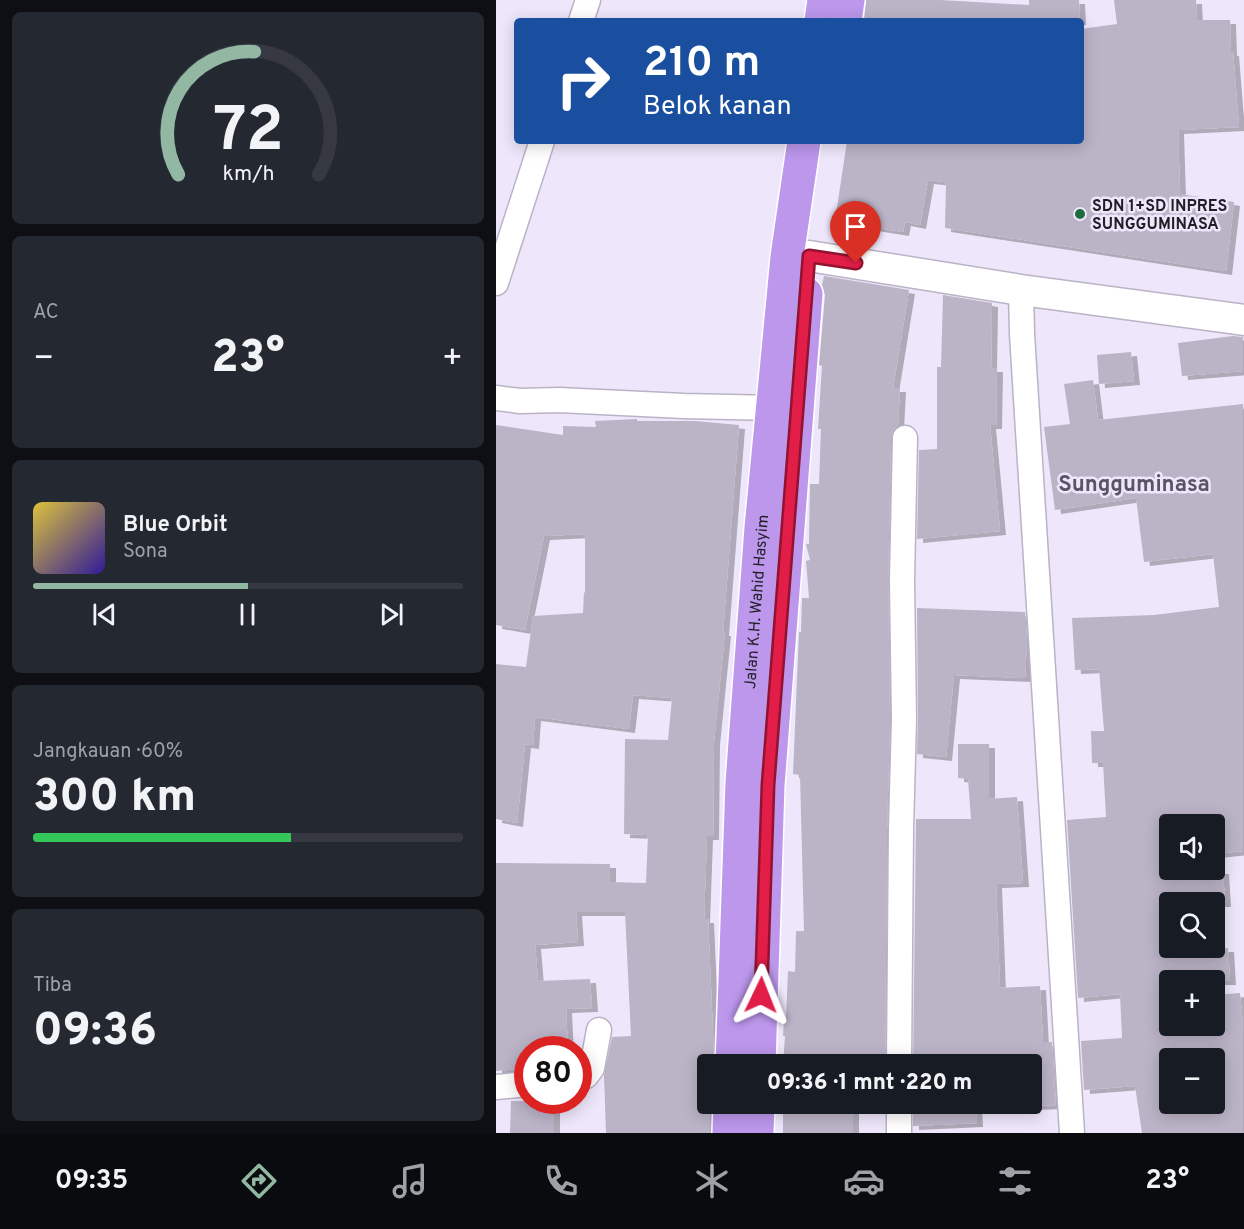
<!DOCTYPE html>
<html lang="id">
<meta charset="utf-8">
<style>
body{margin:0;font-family:Overpass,sans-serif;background:#242831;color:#f1f3f6;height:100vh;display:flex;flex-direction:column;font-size:22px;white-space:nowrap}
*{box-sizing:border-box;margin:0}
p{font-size:20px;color:#9ea1a6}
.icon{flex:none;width:33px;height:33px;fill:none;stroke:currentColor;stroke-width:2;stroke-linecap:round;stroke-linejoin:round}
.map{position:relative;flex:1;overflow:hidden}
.details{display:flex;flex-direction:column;gap:12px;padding:12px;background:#0d0f14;width:496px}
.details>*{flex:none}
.guide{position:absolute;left:18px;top:18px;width:570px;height:126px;border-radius:6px;box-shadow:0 3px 15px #0003;background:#1a4fa0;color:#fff;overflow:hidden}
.tools{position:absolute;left:663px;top:814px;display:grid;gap:12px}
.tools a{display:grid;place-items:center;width:66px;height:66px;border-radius:6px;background:#171b24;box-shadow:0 3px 15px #0003;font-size:30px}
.speed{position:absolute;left:18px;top:1036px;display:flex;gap:12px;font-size:30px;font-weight:700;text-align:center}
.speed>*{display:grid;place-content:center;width:78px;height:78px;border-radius:50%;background:#171b24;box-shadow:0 3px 15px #0003;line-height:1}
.speed .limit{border:9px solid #d22;background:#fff;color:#111}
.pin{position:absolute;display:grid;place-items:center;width:51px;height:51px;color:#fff;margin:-62px -26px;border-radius:50% 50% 50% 0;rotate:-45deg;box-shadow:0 0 6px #0007}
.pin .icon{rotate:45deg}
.me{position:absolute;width:66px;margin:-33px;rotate:2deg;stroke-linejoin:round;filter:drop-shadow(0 0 4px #0008)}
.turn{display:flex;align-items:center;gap:21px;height:126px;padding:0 30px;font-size:27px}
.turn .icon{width:78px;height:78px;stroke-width:2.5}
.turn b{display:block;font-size:42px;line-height:51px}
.big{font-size:45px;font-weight:800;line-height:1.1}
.details .widget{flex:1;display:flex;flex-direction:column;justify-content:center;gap:9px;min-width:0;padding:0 21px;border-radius:9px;background:#242831}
.details .dial{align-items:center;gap:0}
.dial svg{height:156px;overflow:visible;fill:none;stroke:#363941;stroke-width:7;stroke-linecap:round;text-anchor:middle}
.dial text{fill:#f1f3f6;stroke:none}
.song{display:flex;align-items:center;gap:18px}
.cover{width:72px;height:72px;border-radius:9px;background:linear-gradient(135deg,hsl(50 70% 55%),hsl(250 70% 35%))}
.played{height:6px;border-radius:3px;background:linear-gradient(90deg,#92b7a3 50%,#363941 50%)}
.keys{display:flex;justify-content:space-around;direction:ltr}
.heat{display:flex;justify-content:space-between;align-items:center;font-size:33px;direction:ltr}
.charge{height:9px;border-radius:4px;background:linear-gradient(90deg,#34c759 60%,#363941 0)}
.trip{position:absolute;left:201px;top:1054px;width:345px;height:60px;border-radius:6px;background:#171b24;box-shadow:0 3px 15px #0003;font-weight:800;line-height:60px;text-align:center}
.tab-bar{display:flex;height:96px;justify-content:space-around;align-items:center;background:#090b0e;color:#9ea1a6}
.tab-bar .icon{width:42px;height:42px}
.tab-bar .active{color:#92b7a3}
.tab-bar b{font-size:27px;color:#f1f3f6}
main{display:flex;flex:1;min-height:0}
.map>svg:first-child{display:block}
.building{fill:#bbb4c7;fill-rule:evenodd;filter:url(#shadow)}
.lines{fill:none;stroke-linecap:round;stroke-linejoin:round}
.minor-casing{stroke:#bab3c6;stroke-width:27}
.tertiary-casing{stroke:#bab3c6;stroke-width:33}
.trunk-casing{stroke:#fff;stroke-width:36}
.minor{stroke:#fff;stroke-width:24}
.tertiary{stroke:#fff;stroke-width:30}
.trunk{stroke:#bc97ec;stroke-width:33}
.route-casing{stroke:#92132f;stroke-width:15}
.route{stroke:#e11d48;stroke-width:10}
.poi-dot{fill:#1e6d3d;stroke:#eee7fb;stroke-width:2}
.labels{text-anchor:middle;stroke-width:5;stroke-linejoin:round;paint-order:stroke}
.poi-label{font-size:16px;font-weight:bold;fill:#211f26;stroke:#eee7fb;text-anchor:start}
.street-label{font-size:16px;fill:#211f26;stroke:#eee7fb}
.district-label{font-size:22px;font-weight:bold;fill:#5b5465;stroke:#eee7fb}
</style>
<main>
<section class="details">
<div class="widget dial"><svg viewBox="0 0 100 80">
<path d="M14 69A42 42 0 1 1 86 69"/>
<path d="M14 69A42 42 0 0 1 53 6" stroke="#92b7a3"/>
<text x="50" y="56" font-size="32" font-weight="700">72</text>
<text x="50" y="72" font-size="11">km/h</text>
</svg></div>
<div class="widget"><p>AC</p>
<div class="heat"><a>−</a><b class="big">23°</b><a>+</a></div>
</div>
<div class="widget">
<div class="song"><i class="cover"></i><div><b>Blue Orbit</b><p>Sona</p></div></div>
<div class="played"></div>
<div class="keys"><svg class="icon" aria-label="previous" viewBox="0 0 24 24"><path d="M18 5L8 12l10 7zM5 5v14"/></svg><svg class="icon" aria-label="pause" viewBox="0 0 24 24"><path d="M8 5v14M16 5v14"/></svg><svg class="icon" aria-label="next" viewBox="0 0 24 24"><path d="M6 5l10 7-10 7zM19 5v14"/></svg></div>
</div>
<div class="widget"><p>Jangkauan · 60%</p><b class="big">300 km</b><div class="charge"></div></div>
<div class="widget"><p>Tiba</p><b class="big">09:36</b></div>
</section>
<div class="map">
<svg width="748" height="1133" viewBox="0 0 748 1133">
<defs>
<filter id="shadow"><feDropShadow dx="6" dy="4" stdDeviation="0" flood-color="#0004"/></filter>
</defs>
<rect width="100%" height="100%" fill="#eee7fb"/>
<g class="building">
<path d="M 370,0 L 445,0 L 533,5 L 533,0 L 583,0 L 584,21 L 368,21 Z"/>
<path d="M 618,0 L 700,0 L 701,20 L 734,20 L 735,52 L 737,52 L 743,127 L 682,130 L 684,194 L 738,202 L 730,271 L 449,228 L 450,182 L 432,180 L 424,225 L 409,222 L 407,232 L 339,221 L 351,141 L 585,141 L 585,29 L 621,24 Z"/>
<path d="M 328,276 L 413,290 L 397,388 L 404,388 L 402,425 L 397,430 L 395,438 L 392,581 L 394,719 L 391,830 L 389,1065 L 287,1065 L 289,1036 L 287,1036 L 288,1018 L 290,1018 L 292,971 L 299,972 L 300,931 L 308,931 L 304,775 L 297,774 L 303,632 L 305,632 L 306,598 L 313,598 L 310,561 L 314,560 L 310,544 L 313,544 L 314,484 L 323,484 L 325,429 L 322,429 L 326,366 L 323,365 L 329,295 L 326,285 Z"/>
<path d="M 447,295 L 496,303 L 495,368 L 501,368 L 500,425 L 494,425 L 504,531 L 421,539 L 423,450 L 441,449 L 441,367 L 445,367 Z"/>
<path d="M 737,336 L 747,337 L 747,371 L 686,376 L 682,343 Z"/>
<path d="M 635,352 L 638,381 L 603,384 L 601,355 Z"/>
<path d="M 597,380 L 602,420 L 747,404 L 747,851 L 718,854 L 718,825 L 674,825 L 674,870 L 727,870 L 729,903 L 664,903 L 669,948 L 732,948 L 734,981 L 672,981 L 673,990 L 668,990 L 670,1026 L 718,1026 L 718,995 L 744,993 L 747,1028 L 747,1133 L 646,1133 L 639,1086 L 588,1090 L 585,1041 L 626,1038 L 624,994 L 582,998 L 571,820 L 610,817 L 607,763 L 596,763 L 595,731 L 608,731 L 603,669 L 579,670 L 576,618 L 658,615 L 723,607 L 717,554 L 648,562 L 640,498 L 559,510 L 548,427 L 574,424 L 568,384 ZM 674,1059 L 718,1059 L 718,1104 L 674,1104 Z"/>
<path d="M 141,419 L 141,421 L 199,421 L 243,425 L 227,632 L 229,632 L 218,741 L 217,836 L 211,836 L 208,919 L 212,919 L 217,1034 L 218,1034 L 217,1065 L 212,1065 L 212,1104 L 214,1104 L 214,1133 L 110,1133 L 108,1075 L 116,1037 L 135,1036 L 129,912 L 80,912 L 82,942 L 39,945 L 42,981 L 94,979 L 96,1008 L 70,1009 L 72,1050 L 32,1050 L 32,1068 L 0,1071 L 0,863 L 114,864 L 114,882 L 150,883 L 152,835 L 128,834 L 129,739 L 172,740 L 176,698 L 137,695 L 133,729 L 39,717 L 37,745 L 29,744 L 21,823 L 0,819 L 0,664 L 30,667 L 37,616 L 87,613 L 88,592 L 89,593 L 89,534 L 48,536 L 29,630 L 0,625 L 0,425 L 67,435 L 67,426 L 100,427 L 99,421 Z"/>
<path d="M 421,608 L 529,612 L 531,638 L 529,678 L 458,675 L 450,757 L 421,754 L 422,719 Z"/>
<path d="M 462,744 L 493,744 L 493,799 L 521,797 L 527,883 L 500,884 L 504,988 L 544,986 L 547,1042 L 556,1042 L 560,1105 L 536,1106 L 536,1065 L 417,1065 L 420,819 L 475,819 L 472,779 L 462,778 Z"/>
<path d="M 15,1101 L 58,1101 L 58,1133 L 14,1133 Z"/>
<rect x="287" y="1104" width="70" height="29"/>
<path d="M 417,1104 L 480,1104 L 481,1123 L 417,1126 Z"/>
</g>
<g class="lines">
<g class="minor-casing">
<g id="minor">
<path d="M 85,21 L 92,0"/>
<path d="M 0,283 L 46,141"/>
<path d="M 525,290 L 526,334 L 576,1133"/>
<path d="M 0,398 L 24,401 L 63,400 L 188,406 L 277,408"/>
<path d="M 403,1065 L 405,830 L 408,719 L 406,581 L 409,438"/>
<path d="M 82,1079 L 90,1076 L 96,1068 L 103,1030"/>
<path d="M 0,1087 L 32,1084"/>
<path d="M 403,1133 L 403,1104"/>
</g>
</g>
<g class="tertiary-casing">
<path id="tertiary" d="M 313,256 L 525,290 L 748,320"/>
</g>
<g class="trunk-casing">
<g id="trunk">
<path d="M 325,21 L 328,0"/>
<path d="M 349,21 L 352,0"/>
<path id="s1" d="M 236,1065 L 246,783 L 265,528 L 291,257 L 308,141"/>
<path d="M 263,1065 L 272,785 L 310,294"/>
<path d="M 233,1133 L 234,1104"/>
<path d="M 261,1133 L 262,1104"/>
</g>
</g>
<use href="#minor" class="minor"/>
<use href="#tertiary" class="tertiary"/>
<use href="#trunk" class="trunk"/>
</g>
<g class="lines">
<g class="route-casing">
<path id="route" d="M 265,995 L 272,785 L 313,256 L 360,263"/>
</g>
<use href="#route" class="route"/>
</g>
<circle class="poi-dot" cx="584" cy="214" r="6"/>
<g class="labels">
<g class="poi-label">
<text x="596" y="211">SDN 1+SD INPRES<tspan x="596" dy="18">SUNGGUMINASA</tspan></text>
</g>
<g class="street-label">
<text dy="6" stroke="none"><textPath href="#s1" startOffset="464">Jalan K.H. Wahid Hasyim</textPath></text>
</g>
<g class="district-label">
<text x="638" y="491">Sungguminasa</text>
</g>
</g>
</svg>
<div class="tools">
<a><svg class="icon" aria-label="sound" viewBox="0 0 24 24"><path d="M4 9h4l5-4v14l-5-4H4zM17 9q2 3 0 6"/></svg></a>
<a><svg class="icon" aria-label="search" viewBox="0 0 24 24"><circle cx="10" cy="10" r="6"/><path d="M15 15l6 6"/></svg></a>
<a>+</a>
<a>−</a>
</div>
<div class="speed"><div class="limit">80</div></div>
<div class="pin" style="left:360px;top:263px;background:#d93025"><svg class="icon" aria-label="arrive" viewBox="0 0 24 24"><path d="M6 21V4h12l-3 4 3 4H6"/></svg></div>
<svg class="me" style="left:265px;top:995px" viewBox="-20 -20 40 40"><path d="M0-17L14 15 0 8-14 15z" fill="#e11d48" stroke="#fff" stroke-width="4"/></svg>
<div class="trip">09:36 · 1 mnt · 220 m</div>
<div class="guide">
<div class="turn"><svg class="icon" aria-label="right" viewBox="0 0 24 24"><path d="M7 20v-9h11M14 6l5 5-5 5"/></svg><div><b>210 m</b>Belok kanan</div></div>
</div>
</div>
</main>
<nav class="tab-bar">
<b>09:35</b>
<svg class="icon active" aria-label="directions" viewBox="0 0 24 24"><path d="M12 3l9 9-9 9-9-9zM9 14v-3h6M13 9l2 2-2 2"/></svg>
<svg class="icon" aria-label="music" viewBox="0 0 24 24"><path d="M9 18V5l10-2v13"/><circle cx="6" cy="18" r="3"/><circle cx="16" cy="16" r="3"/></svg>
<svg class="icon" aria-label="phone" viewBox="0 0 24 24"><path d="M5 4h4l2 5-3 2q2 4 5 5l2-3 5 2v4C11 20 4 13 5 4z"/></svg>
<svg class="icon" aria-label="climate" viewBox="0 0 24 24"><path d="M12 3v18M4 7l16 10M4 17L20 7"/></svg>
<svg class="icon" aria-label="car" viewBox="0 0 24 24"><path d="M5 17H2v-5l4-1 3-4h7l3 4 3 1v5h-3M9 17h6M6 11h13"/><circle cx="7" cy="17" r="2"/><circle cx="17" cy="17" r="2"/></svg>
<svg class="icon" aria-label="filters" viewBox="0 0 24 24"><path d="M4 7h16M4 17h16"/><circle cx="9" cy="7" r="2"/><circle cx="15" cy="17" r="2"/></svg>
<b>23°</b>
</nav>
